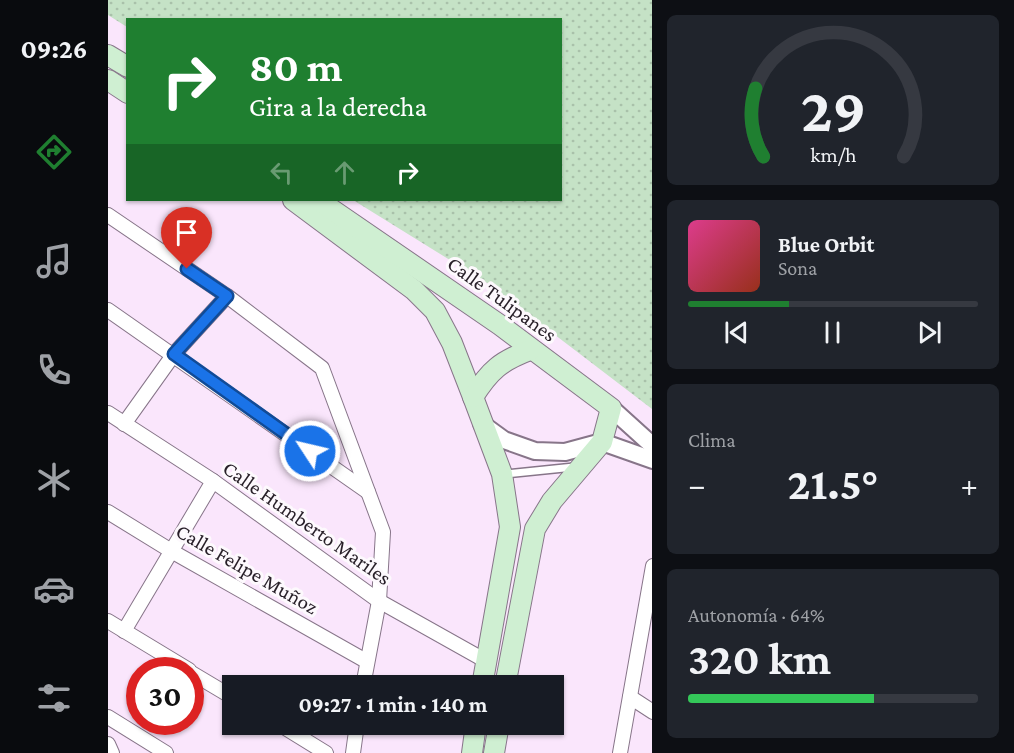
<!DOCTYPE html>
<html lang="es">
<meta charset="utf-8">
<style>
body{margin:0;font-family:"Crimson Pro",serif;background:#20242c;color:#f1f3f6;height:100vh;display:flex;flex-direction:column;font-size:22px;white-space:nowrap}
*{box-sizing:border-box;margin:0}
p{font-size:20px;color:#9ea1a6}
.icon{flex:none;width:33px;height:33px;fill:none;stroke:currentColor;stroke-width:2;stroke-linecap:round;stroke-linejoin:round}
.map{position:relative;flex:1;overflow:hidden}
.sheet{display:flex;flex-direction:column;gap:15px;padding:15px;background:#0d0f14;width:362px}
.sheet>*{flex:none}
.guide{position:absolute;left:18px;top:18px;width:436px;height:183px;border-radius:0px;box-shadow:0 2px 4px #0004;background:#1f7f30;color:#fff;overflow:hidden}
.speed{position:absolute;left:18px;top:657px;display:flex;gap:12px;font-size:30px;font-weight:700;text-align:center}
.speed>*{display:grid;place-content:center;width:78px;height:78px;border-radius:50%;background:#171b24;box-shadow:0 2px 4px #0004;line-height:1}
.speed .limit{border:9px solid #d22;background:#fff;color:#111}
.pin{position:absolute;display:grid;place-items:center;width:51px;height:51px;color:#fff;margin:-62px -26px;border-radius:50% 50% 50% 0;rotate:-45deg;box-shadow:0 0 6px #0007}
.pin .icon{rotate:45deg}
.me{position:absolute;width:66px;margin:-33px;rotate:305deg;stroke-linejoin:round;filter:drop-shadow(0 0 4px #0008)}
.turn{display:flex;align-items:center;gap:21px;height:126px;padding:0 24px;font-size:27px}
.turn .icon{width:78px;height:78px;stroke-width:2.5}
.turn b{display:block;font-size:42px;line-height:51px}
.lanes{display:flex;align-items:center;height:57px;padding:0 24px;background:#0003;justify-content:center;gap:30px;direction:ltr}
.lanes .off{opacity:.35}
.big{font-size:45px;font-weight:700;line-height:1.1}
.sheet .tile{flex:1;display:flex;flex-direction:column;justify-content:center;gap:9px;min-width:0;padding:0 21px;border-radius:9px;background:#20242c}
.sheet .dial{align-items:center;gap:0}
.dial svg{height:156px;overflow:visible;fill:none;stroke:#363941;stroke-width:7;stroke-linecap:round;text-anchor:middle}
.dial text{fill:#f1f3f6;stroke:none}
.song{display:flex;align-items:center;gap:18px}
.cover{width:72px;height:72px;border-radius:9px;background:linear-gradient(135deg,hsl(330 70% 55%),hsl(10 70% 35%))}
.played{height:6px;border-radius:3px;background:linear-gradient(90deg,#1f7f30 35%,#363941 35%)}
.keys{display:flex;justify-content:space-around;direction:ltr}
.heat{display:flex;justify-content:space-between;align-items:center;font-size:33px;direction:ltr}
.charge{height:9px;border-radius:4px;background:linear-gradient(90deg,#34c759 64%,#363941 0)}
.trip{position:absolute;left:114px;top:675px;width:342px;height:60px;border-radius:0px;background:#171b24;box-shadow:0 2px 4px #0004;font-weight:700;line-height:60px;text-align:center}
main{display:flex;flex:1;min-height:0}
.tabs{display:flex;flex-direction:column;width:108px;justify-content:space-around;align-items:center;background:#090b0e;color:#9ea1a6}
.tabs .icon{width:42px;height:42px}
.tabs .selected{color:#1f7f30}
.tabs b{font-size:27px;color:#f1f3f6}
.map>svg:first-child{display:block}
.green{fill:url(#green-dots)}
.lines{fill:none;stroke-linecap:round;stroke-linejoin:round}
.service-casing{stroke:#877589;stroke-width:10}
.minor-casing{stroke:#877589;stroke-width:16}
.tertiary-casing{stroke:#877589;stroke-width:20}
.secondary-casing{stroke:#877589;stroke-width:22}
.service{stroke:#fff;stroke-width:7}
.minor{stroke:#fff;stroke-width:14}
.tertiary{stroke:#fff;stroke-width:16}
.secondary{stroke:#cfefd2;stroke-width:20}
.route-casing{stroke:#114b97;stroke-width:15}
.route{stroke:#1a73e8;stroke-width:10}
.labels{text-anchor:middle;stroke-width:6;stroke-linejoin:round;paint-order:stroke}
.street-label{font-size:21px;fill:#271f28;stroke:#fdf9fd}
</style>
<main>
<nav class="tabs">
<b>09:26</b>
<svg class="icon selected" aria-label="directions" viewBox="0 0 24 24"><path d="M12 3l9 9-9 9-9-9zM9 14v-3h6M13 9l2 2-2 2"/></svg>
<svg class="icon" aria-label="music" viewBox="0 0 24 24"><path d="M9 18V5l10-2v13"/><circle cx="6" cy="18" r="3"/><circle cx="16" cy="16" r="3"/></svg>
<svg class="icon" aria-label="phone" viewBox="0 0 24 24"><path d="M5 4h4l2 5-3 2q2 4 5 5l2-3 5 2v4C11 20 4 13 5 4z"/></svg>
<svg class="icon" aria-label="climate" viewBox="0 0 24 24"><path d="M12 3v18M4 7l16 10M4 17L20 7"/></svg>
<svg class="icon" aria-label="car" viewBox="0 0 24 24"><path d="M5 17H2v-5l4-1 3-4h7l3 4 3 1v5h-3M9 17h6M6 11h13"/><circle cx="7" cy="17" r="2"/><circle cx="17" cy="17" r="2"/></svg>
<svg class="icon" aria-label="filters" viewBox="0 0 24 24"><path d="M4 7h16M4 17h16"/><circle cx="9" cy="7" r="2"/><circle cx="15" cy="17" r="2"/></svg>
</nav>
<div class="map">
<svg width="545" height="753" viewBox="0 0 545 753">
<defs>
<pattern id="green-dots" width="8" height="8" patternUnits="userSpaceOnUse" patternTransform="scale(1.5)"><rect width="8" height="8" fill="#c5e2c6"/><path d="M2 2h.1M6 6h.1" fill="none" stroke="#a9c1aa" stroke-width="1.8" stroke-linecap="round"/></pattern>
</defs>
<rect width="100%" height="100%" fill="#fae6fc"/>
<path class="green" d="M 0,0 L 544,0 L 544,409 L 379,283 L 245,200 L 453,200 L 453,20 L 20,20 L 19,27 L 0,15 Z"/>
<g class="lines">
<g class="service-casing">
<path id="service" d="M 397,474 L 466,467"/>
</g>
<g class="minor-casing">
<g id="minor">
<path d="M 0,215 L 119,296 L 214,368 L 275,532 L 271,601 L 255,686"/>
<path d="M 0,310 L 260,492"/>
<path d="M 0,413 L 105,481 L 271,601 L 378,661"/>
<path d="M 16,424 L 66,354 L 119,296"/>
<path d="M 0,512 L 65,552 L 258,661"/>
<path d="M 0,621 L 81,670"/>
<path d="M 16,631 L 105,481"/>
<path d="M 82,672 L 124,697"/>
<path d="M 522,697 L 545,712"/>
<path d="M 0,717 L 58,753"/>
<path d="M 171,724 L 218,753"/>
<path d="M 0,744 L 4,753"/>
<path d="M 245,753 L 249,724"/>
<path d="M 512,753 L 545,566"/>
</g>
</g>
<g class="tertiary-casing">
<g id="tertiary">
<path d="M 503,408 L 545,446"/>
<path d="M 374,424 L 396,440 L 427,451 L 457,452 L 494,442 L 545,460"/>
</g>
</g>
<g class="secondary-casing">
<g id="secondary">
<path d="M 0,55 L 20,67"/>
<path d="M 0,80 L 20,93"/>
<path d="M 185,200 L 306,290 L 327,311 L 344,343 L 365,397 L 394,474 L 402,527 L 374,686"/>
<path d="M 210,200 L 392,325 L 503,408 L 494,442 L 444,501 L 427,529 L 397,686"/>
<path d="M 365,397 C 382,370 393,361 422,350"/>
<path d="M 364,753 L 368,724"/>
<path d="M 386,753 L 391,724"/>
</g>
</g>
<use href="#service" class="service"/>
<use href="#minor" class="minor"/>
<use href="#tertiary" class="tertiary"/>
<use href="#secondary" class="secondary"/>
</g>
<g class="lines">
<g class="route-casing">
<path id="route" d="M 79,269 L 119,296 L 66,354 L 202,451"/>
</g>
<use href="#route" class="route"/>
</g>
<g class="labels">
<g class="street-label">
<text transform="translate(394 299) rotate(36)" y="7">Calle Tulipanes</text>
<text transform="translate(199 523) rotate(35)" y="7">Calle Humberto Mariles</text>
<text transform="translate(139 569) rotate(30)" y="7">Calle Felipe Muñoz</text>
</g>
</g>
</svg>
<div class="speed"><div class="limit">30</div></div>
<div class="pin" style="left:79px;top:269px;background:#d93025"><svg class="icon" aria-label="arrive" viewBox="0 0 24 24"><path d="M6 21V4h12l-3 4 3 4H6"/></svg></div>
<svg class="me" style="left:202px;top:451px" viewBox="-20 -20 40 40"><circle r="17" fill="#1a73e8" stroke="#fff" stroke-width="3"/><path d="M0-11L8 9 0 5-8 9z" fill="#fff"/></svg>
<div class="trip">09:27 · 1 min · 140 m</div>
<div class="guide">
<div class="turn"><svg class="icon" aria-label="right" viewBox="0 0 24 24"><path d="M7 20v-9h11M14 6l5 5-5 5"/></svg><div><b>80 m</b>Gira a la derecha</div></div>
<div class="lanes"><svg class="icon off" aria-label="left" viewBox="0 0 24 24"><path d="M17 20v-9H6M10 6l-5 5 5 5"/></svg><svg class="icon off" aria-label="ahead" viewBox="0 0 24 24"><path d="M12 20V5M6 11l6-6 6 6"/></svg><svg class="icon" aria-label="right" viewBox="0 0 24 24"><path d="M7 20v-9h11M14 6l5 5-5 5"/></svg></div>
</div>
</div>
<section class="sheet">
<div class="tile dial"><svg viewBox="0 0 100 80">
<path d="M14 69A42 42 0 1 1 86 69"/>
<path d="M14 69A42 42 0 0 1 10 34" stroke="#1f7f30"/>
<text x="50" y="56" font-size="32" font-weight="700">29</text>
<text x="50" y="72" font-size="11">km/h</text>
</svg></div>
<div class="tile">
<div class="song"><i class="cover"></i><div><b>Blue Orbit</b><p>Sona</p></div></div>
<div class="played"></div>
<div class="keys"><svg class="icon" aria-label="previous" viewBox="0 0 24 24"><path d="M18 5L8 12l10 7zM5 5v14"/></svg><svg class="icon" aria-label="pause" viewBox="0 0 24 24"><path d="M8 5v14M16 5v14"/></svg><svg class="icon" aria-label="next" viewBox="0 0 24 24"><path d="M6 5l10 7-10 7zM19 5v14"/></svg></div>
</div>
<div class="tile"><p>Clima</p>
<div class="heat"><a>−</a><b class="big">21.5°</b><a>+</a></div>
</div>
<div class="tile"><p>Autonomía · 64%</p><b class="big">320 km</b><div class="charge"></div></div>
</section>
</main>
